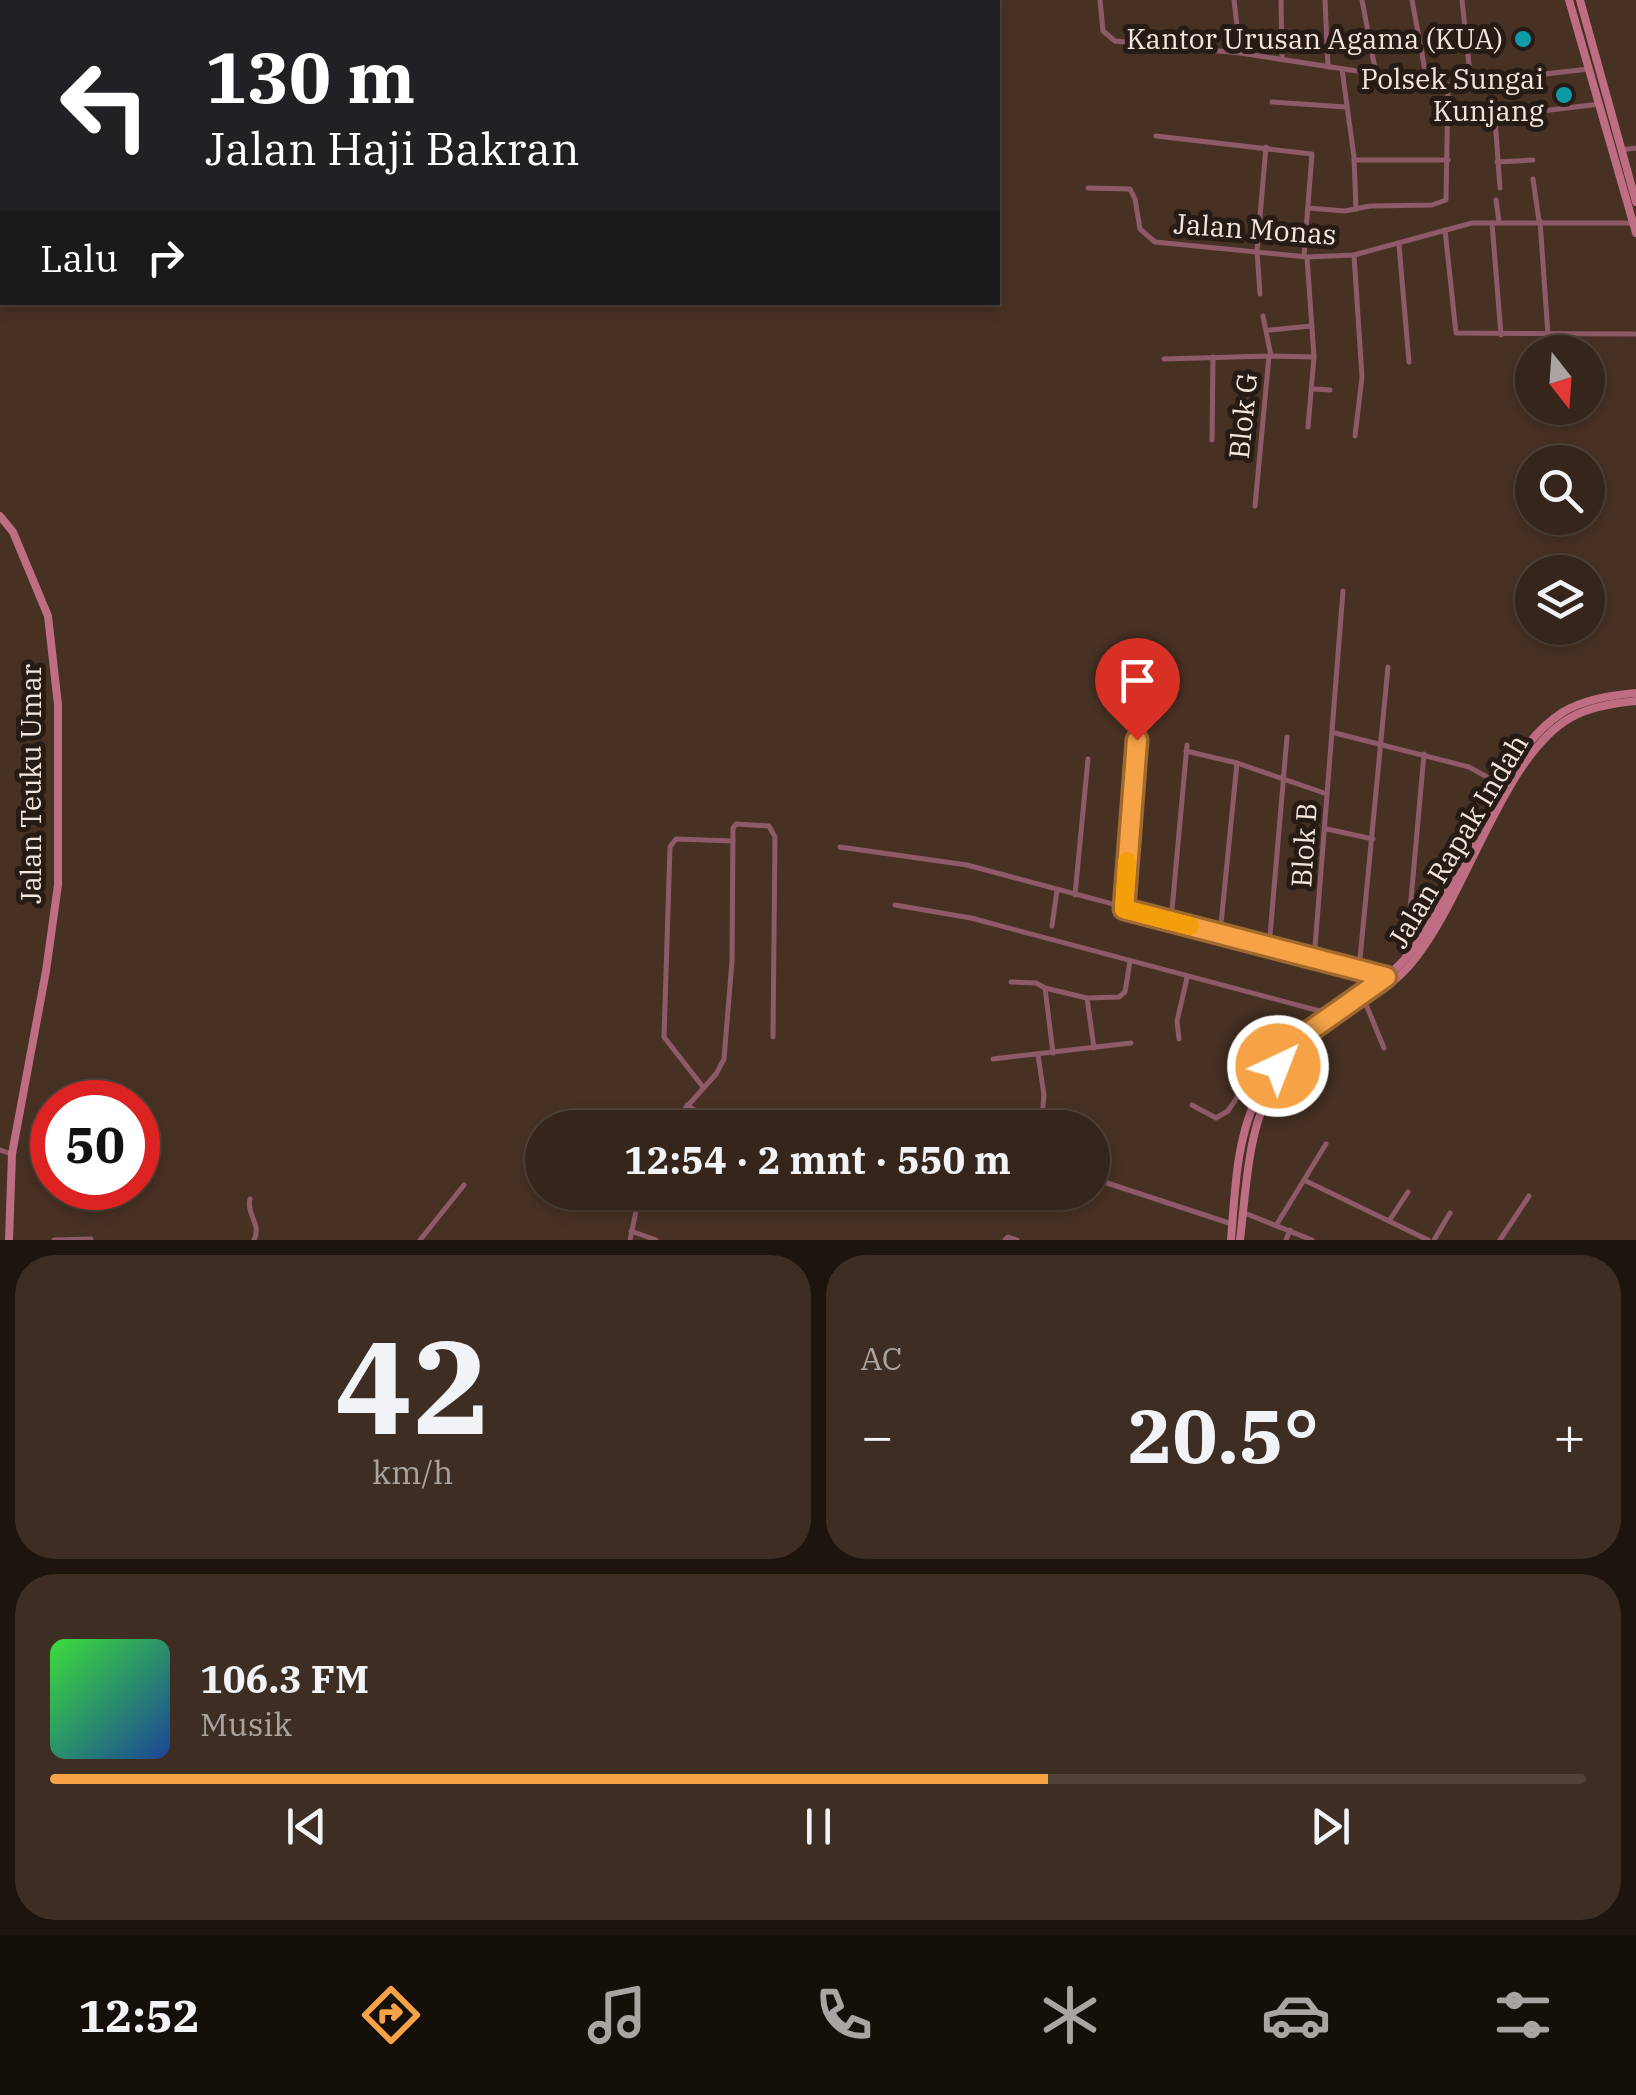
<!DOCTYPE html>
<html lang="id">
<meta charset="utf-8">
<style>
body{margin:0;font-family:"IBM Plex Serif",serif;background:#3d2d23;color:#f1f3f6;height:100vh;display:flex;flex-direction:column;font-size:38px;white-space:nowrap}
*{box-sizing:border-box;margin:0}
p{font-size:32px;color:#aaa5a2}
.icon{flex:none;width:55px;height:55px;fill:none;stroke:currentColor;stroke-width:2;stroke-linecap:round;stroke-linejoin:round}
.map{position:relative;height:1240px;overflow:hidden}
.sheet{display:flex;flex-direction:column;gap:15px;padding:15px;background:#1d140e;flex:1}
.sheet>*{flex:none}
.guide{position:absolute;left:0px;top:0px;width:1000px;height:305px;box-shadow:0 5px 15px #0003,0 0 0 2px #4f4239;background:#202124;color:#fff;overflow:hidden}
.needle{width:65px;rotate:163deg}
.fabs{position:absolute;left:1515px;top:335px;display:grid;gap:20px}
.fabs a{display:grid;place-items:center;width:90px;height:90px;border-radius:50%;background:#35251a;box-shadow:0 5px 15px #0003,0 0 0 2px #4f4239;font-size:50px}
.speed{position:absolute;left:30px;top:1080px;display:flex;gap:20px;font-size:50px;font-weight:700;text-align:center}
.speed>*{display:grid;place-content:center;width:130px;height:130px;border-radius:50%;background:#35251a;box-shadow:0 5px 15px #0003,0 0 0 2px #4f4239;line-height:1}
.speed .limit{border:15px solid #d22;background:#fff;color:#111}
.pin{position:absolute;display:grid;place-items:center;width:85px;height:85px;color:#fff;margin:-102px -42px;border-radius:50% 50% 50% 0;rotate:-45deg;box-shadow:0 0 10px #0007}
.pin .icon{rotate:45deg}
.me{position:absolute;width:110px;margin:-55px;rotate:43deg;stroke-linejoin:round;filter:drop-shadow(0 0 8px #0008)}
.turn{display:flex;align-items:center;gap:35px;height:210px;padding:0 40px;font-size:45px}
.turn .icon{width:130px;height:130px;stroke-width:2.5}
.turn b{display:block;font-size:70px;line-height:85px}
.then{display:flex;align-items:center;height:95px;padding:0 40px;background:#0003;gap:20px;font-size:38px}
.big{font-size:75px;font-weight:800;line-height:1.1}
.sheet .card{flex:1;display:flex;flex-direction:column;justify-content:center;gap:15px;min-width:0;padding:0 35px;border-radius:40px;background:#3d2d23}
.sheet .dial{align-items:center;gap:0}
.dial b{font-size:130px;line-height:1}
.song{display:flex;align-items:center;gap:30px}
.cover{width:120px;height:120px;border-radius:15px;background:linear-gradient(135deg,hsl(120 70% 55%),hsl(220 70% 35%))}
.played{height:10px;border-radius:5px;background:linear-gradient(90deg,#f6a247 65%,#4f4239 65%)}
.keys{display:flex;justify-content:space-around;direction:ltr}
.heat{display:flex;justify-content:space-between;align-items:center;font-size:55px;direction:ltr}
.sheet .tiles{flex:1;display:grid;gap:15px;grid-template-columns:1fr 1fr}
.card:last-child{grid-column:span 2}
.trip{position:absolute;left:525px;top:1110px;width:585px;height:100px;border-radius:50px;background:#35251a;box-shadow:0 5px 15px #0003,0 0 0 2px #4f4239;font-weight:800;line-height:100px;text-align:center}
.tabs{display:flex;height:160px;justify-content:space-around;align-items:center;background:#150f0a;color:#aaa5a2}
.tabs .icon{width:70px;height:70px}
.tabs .on{color:#f6a247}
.tabs b{font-size:45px;color:#f1f3f6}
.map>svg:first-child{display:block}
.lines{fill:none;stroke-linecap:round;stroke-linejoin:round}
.street{stroke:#8e5a68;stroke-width:5}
.secondary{stroke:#be6d83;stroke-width:8}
.route-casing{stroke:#a0692e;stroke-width:25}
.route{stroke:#f6a247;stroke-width:18}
.slow{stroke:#f59e0b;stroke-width:18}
.culture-dot{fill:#0f9aa8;stroke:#261c15;stroke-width:4}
.labels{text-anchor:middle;stroke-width:10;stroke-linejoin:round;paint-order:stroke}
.poi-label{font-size:28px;fill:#f5e6dd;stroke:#261c15;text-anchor:end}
.street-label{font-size:28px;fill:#f5e6dd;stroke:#261c15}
</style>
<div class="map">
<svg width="1636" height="1240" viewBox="0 0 1636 1240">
<rect width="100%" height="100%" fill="#473123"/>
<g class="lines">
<g class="street">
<path d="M 302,0 L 309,2"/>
<path d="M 1100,0 L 1103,31 L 1115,41 L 1240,53 L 1448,85 L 1589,69"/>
<path d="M 1234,0 L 1240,52"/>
<path d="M 1281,0 L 1282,59"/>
<path d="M 1325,0 L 1328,67"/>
<path d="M 1362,0 L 1376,74"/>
<path d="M 1412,0 L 1427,81"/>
<path d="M 1462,0 L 1471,83"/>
<path d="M 1342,69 L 1354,157 L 1356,209"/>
<path d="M 1272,102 L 1346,107"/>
<path d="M 1495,118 L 1500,188"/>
<path d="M 1450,122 L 1600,104"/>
<path d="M 1156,136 L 1312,154 L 1304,256"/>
<path d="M 1621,150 L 1636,148"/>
<path d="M 1354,160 L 1448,160"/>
<path d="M 1497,162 L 1533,160"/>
<path d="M 1533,179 L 1539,221"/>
<path d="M 1088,188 L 1130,189 L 1135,199 L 1140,229 L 1155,242 L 1307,257 L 1354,255 L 1472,223 L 1632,223"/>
<path d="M 1496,200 L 1499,222"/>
<path d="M 1308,208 L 1345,211 L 1370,206 L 1432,205 L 1446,200 L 1448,85"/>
<path d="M 1540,221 L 1548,335"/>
<path d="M 1492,223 L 1501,335"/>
<path d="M 1445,230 L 1456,333 L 1636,334"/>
<path d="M 1399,245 L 1409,362"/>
<path d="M 1354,255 L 1362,377 L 1355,436"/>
<path d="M 1260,294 L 1257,251 L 1266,147"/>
<path d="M 1263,316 L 1271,356"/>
<path d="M 1270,330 L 1311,326"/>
<path d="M 1164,359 L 1269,356"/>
<path d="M 1314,389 L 1330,390"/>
<path d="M 1308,427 L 1314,357"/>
<path d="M 1212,440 L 1213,357"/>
<path d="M 1255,506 L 1269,356 L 1314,357 L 1307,257"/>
<path d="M 1335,733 L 1469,767 L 1500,784"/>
<path d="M 1186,751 L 1237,763 L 1327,794"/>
<path d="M 1327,829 L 1373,839"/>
<path d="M 840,847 L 967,865 L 1386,977"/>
<path d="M 1075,895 L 1088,759"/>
<path d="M 895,905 L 971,918 L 1331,1014"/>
<path d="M 1124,909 L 1142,679"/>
<path d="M 1171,921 L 1187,745"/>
<path d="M 1052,926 L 1057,890"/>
<path d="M 1220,934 L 1237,763"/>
<path d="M 1269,947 L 1287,737"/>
<path d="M 1406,955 L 1424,754"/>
<path d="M 1314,960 L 1343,591"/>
<path d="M 1359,969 L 1388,667"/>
<path d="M 1011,982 L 1036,983 L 1045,988 L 1087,998 L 1119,997 L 1125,992 L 1130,961"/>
<path d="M 1045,988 L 1053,1053"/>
<path d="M 1087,998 L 1094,1048"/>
<path d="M 1365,1002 L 1384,1048"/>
<path d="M 1179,1039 L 1177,1021 L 1187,978"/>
<path d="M 1038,1055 L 1044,1095 L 1041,1128"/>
<path d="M 993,1059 L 1131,1043"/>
<path d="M 703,1087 L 664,1037 L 670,847 L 676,839 L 733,841"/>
<path d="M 687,1105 L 722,1128"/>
<path d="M 1192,1105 L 1216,1118 L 1228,1111 L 1244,1087 L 1260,1092"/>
<path d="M 668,1128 L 716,1074 L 724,1059 L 732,961 L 733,828 L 736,824 L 769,826 L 775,837 L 773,1037"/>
<path d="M 0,1150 L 12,1154"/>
<path d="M 1092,1178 L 1232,1224"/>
<path d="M 1304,1180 L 1428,1240"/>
<path d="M 953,1192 L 1017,1207 L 1021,1192"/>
<path d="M 250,1199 C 246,1215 262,1224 254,1240"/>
<path d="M 1242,1212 L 1312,1240"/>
<path d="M 1389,1221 L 1408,1192"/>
<path d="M 1277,1224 L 1326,1144"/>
<path d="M 631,1231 L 656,1240"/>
<path d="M 54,1240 L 91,1239"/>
<path d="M 420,1240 L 464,1185"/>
<path d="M 630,1240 L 640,1192"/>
<path d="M 1005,1240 L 1008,1237 L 1017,1240"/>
<path d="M 1286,1240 L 1290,1230"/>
<path d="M 1434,1240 L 1450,1213"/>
<path d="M 1500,1240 L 1529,1196"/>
</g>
<g class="secondary">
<path d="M 1569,0 L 1636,233"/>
<path d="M 1580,0 L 1636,202"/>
<path d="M 0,516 L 13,532 L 48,616 L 58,705 L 58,885 L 46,971 L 12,1154 L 9,1240"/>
<path d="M 1231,1240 C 1235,1192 1236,1135 1260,1092 C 1281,1054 1314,1025 1350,1001 C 1369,988 1389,977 1404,960 C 1463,894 1489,759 1563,712 C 1585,699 1611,695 1636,693"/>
<path d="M 1240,1240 C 1245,1200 1248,1133 1267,1099 C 1287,1065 1312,1038 1344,1015 C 1367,1000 1392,986 1410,965 C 1466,900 1501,758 1570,718 C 1589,707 1614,703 1636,701"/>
</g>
</g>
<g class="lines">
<g class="route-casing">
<path id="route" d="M 1137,740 L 1124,909 L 1386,977 L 1311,1030 L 1278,1066"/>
</g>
<use href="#route" class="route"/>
<path class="slow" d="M 1127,861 L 1124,909 L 1190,926"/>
</g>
<g class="culture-dot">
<circle cx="1523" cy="39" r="10"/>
<circle cx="1564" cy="95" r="10"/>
</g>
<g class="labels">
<g class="poi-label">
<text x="1503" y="49">Kantor Urusan Agama (KUA)</text>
<text x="1544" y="89">Polsek Sungai<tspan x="1544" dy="32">Kunjang</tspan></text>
</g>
<g class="street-label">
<text transform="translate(1255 229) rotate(4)" y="10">Jalan Monas</text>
<text transform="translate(1243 416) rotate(-84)" y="10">Blok G</text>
<text transform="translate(31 784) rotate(-90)" y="10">Jalan Teuku Umar</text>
<text transform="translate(1458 841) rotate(-59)" y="10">Jalan Rapak Indah</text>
<text transform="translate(1304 845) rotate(-86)" y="10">Blok B</text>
</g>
</g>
</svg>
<div class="fabs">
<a><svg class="needle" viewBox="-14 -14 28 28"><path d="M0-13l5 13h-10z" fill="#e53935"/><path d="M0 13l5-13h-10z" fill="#aaa5a2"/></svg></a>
<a><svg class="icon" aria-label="search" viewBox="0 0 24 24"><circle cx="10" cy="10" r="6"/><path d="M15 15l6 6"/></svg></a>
<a><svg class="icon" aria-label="layers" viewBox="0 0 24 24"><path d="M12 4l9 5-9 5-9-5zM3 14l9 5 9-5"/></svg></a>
</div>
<div class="speed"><div class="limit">50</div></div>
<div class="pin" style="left:1137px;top:740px;background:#d93025"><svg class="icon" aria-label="arrive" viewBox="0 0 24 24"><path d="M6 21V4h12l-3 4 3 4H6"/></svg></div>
<svg class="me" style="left:1278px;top:1066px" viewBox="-20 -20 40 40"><circle r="17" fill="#f6a247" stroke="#fff" stroke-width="3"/><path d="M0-11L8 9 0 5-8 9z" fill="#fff"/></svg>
<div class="trip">12:54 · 2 mnt · 550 m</div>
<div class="guide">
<div class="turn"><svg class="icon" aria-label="left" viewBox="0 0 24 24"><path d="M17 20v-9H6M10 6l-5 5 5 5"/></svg><div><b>130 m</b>Jalan Haji Bakran</div></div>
<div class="then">Lalu<svg class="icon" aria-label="right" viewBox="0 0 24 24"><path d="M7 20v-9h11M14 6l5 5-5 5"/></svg></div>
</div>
</div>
<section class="sheet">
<div class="tiles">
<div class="card dial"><b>42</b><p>km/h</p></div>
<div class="card"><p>AC</p>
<div class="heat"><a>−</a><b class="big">20.5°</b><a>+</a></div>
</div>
<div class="card">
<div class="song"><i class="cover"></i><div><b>106.3 FM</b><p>Musik</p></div></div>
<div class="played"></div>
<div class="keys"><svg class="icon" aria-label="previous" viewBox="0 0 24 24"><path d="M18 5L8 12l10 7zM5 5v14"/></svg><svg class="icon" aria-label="pause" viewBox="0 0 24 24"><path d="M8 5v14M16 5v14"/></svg><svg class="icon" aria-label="next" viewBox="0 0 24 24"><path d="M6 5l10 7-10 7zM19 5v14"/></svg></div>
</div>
</div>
</section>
<nav class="tabs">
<b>12:52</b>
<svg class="icon on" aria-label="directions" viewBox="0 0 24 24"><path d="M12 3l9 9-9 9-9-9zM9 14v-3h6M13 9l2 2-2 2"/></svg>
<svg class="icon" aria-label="music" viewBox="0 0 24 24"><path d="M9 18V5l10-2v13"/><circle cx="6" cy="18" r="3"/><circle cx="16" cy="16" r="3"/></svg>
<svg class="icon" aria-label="phone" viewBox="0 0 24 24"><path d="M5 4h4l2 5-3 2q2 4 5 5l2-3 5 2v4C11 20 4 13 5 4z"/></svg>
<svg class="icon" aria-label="climate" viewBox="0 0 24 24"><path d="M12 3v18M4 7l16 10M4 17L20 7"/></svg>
<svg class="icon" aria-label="car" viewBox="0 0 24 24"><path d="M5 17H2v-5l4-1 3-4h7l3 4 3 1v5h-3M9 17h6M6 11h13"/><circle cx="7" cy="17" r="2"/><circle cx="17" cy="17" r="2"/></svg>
<svg class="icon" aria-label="filters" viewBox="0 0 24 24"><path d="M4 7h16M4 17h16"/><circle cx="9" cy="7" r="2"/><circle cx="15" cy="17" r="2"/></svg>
</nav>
